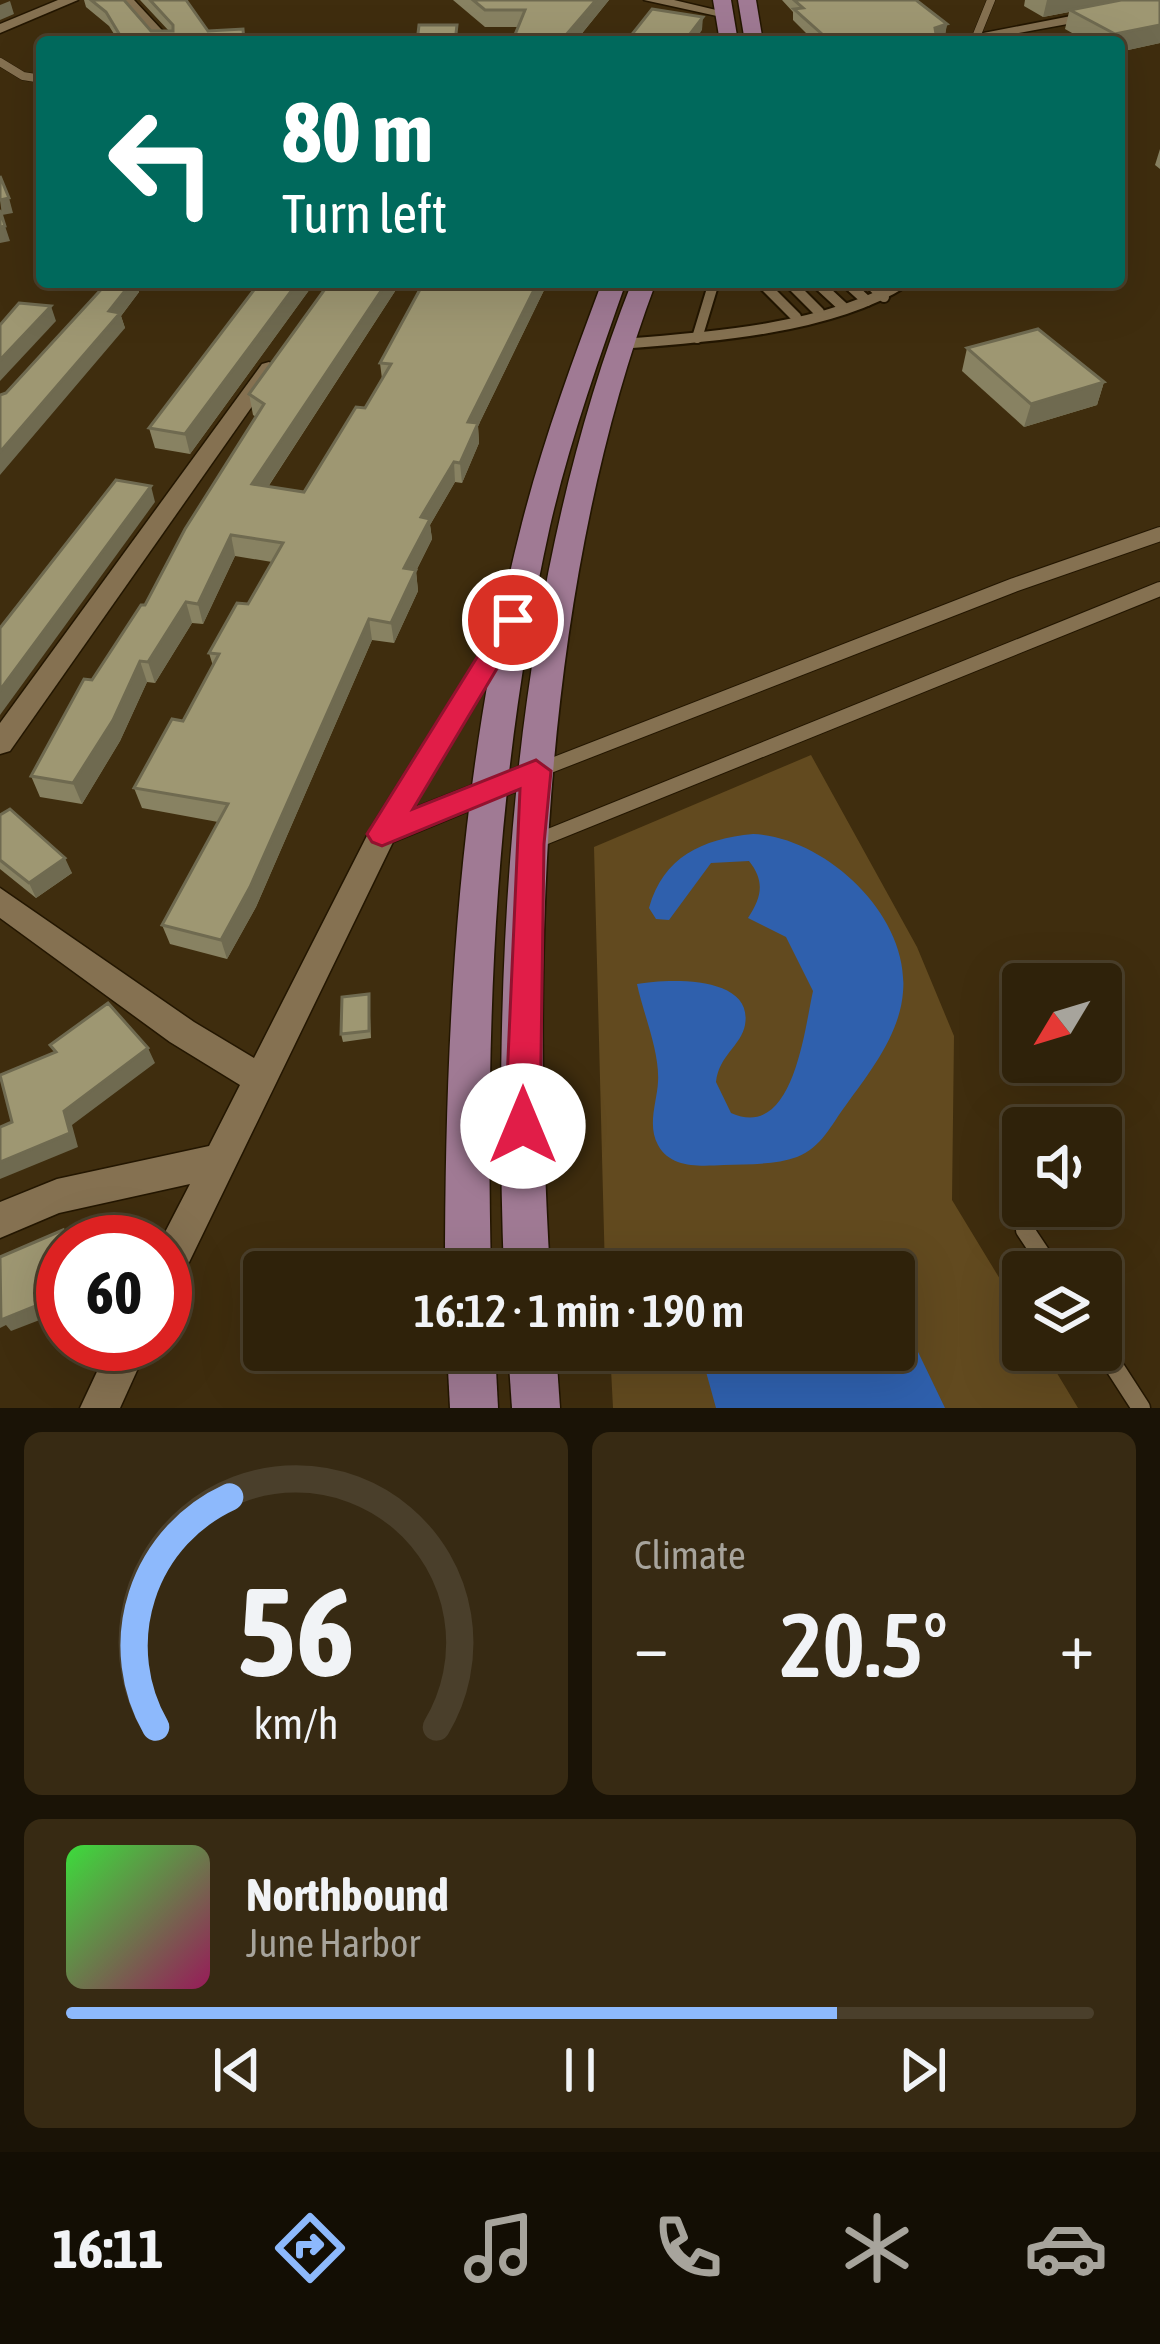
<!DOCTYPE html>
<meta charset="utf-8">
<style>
body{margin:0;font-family:"Asap Condensed",sans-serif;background:#372a13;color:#f1f3f6;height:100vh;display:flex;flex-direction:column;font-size:45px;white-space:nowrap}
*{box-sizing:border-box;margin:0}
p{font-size:39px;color:#a7a49c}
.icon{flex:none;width:66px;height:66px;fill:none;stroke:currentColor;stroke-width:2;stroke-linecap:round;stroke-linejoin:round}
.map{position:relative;height:1408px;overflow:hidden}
.sheet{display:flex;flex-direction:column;gap:24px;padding:24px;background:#1a1306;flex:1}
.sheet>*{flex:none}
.banner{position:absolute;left:36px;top:36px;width:1089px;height:252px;border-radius:12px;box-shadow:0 12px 48px #0002,0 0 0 3px #4a3f2b;background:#00695c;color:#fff;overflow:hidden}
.needle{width:78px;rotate:232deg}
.tools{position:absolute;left:1002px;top:963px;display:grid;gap:24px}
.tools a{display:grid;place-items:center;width:120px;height:120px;border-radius:12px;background:#2f220a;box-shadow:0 12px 48px #0002,0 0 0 3px #4a3f2b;font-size:60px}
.speed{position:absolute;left:36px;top:1215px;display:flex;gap:24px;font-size:60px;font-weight:700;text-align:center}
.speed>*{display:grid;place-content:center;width:156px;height:156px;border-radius:50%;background:#2f220a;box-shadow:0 12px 48px #0002,0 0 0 3px #4a3f2b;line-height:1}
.speed .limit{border:18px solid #d22;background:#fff;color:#111}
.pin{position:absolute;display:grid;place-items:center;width:102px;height:102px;color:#fff;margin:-51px;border:6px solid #fff;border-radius:50%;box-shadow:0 3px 12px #0007}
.me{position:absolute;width:132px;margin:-66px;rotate:0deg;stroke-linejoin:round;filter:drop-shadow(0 0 9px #0008)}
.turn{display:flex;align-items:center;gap:42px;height:252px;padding:0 48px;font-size:54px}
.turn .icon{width:156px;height:156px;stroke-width:2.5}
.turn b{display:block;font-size:84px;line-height:102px}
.big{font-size:90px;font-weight:600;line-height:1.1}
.sheet .card{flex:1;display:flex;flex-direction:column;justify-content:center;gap:18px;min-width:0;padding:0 42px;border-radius:18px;background:#372a13}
.sheet .dial{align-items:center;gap:0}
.dial svg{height:312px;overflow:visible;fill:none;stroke:#4a3f2b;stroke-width:7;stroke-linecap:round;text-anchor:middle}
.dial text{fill:#f1f3f6;stroke:none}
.song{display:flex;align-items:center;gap:36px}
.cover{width:144px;height:144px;border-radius:18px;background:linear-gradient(135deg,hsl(120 70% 55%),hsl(330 70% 35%))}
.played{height:12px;border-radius:6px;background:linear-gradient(90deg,#8db9fc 75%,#4a3f2b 75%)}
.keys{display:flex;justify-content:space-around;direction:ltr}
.heat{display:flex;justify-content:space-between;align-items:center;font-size:66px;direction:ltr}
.sheet .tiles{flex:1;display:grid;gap:24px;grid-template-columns:1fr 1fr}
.card:last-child{grid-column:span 2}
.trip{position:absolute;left:243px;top:1251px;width:672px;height:120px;border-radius:12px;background:#2f220a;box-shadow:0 12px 48px #0002,0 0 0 3px #4a3f2b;font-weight:600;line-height:120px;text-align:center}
.tab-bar{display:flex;height:192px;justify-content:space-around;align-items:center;background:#130e04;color:#a7a49c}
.tab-bar .icon{width:84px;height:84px}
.tab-bar .on{color:#8db9fc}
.tab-bar b{font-size:54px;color:#f1f3f6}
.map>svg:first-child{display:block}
.green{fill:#624a1f}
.water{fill:#2f60ad}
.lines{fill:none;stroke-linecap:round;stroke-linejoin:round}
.service-far3-casing{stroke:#231601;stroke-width:9}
.service-far2-casing{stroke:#231601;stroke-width:14}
.service-far1-casing{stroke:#231601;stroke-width:16}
.service-casing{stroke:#231601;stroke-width:21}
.minor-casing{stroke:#231601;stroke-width:3}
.primary-casing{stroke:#231601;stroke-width:3}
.service-far3{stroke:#857151;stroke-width:8}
.service-far2{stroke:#857151;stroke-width:10}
.service-far1{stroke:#857151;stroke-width:14}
.service{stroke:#857151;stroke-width:18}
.minor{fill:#857151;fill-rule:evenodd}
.primary{fill:#a07a94;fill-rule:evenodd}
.wall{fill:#888262}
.shaded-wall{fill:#6f6a50}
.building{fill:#9e9772;stroke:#6f6a50;stroke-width:3}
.route{fill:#e11d48;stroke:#92132f;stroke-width:3}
</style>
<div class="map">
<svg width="1160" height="1408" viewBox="0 0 1160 1408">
<rect width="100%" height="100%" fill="#3f2d0e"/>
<path class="green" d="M 811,755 L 917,947 L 954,1036 L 952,1200 L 1023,1317 L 1023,1350 L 1043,1350 L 1078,1408 L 613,1408 L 610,1350 L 894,1350 L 894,1272 L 605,1272 L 594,847 Z"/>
<g class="water">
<path d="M 753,834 C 825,837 910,915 903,992 C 900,1034 870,1072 846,1105 C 831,1125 822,1147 797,1157 C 775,1165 747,1164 724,1165 C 701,1166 671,1169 658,1145 C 647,1125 657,1102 658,1082 C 660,1052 643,1013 637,984 C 665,979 754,974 745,1025 C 741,1046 719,1055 716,1082 L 731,1113 C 793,1141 804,1032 813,991 L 786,937 L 748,918 C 762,897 765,881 749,861 L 711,863 L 669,920 L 656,919 L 649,908 C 663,857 702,839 753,834 Z"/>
<path d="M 734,1251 L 838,1256 L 873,1272 L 690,1272 L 705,1257 Z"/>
<path d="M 894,1302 L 945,1408 L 716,1408 L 700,1350 L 894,1350 Z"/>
</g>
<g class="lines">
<g class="service-far3-casing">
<g id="service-far3">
<path d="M 976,37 L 991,0"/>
<path d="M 0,62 L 23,76 L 42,79"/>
</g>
</g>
<g class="service-far2-casing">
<g id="service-far2">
<path d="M 761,282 L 796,317"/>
<path d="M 789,282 L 819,312"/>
<path d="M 816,282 L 843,307"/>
<path d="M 846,282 L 867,301"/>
<path d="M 868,282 L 884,297"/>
<path d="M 697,338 L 714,282"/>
<path d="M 619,344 C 705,338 831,329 904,282"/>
</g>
</g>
<g class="service-far1-casing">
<g id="service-far1">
<path d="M 537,771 L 1014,585 L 1160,534"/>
<path d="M 534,842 L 1160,589"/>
</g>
</g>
<g class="service-casing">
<g id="service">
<path d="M 1025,1230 L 1053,1272"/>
<path d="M 1101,1346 L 1141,1408"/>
</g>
</g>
<g class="minor-casing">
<g id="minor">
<path d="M 58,0 L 78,0 L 0,33 L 0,24 Z"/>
<path d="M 119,0 L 134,0 L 173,42 L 157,42 Z"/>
<path d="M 644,0 L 674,0 L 733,14 L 726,18 Z"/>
<path d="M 1153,0 L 1160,0 L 1160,7 L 970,42 L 937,42 Z"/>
<path d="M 269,362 L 279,368 L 10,751 L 0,754 L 0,723 L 262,364 Z"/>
<path d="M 511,615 L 524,624 L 412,809 L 536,760 L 546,763 L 550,771 L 546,779 L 393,842 L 178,1285 L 165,1291 L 165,1242 L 160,1242 L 190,1184 L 59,1213 L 0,1238 L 0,1202 L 57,1179 L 209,1146 L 240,1085 L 170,1042 L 0,918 L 0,888 L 194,1022 L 254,1058 L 372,826 L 502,618 Z"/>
<path d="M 110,1344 L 149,1344 L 120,1408 L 80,1408 Z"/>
</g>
</g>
<g class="primary-casing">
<g id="primary">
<path d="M 713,0 L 731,0 L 738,42 L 720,42 Z"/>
<path d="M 738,0 L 756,0 L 763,42 L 745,42 Z"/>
<path d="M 602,282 L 626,282 C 598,362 569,443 550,526 C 495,773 485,1021 491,1272 L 445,1272 C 445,1020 459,769 522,523 C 543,441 572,362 602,282 Z"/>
<path d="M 632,282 L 656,282 C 542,585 531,952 550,1272 L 504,1272 C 492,950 512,584 632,282 Z"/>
<path d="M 447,1350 L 495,1350 L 498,1408 L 450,1408 Z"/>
<path d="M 508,1350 L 556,1350 L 560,1408 L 512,1408 Z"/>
</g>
</g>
<use href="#service-far3" class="service-far3"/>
<use href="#service-far2" class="service-far2"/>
<use href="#service-far1" class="service-far1"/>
<use href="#service" class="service"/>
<use href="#minor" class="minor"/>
<use href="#primary" class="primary"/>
</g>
<g class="wall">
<path d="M 84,0 L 124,0 L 151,31 L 169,31 L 140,0 L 186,0 L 208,31 L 245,42 L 119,42 L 109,26 L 86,7 Z"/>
<path d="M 453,0 L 609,0 L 575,42 L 512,42 L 518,27 L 485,27 Z"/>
<path d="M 782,0 L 916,0 L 947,24 L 945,34 L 964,42 L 815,42 L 793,20 L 793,12 Z"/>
<path d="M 1025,0 L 1160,0 L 1160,43 L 1119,52 L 1119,42 L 1088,42 L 1065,29 L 1069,12 L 1043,17 L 1024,6 Z"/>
<path d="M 1160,149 L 1160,169 L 1155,165 Z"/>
<path d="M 108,282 L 170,282 L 164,288 L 137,284 L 139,292 L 121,316 L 125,328 L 6,393 Z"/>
<path d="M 260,282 L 315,282 L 190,454 L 155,448 L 149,428 Z"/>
<path d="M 330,282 L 401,282 L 268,487 L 304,492 L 365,408 L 382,379 L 380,363 L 424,282 L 548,282 L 478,426 L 479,443 L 462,483 L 455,482 L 430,525 L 432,539 L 416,571 L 418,591 L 394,643 L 372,640 L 256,907 L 227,959 L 170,944 L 162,925 L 218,822 L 142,808 L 134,788 L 183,721 L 213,666 L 209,653 L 248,604 L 272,562 L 235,556 L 203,624 L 192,623 L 155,683 L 147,682 L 120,741 L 82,804 L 40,797 L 31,776 L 92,680 L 145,605 L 256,417 L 253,415 L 249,394 Z"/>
<path d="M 967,348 L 1104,382 L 1097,405 L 1024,427 L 962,371 Z"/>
<path d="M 0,815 L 72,873 L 36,898 L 0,869 Z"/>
<path d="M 369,994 L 371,1038 L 343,1042 L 341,1034 Z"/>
<path d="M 68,1344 L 107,1344 L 99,1357 L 70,1348 Z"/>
</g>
<g class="shaded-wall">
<path d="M 596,0 L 609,0 L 575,42 L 560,42 Z"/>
<path d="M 1047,0 L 1129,0 L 1070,10 L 1069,12 L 1043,17 Z"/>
<path d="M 10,1 L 14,14 L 0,20 L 0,5 Z"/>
<path d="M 703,17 L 702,30 L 694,42 L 684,42 Z"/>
<path d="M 947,24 L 945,36 L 933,39 L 935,28 Z"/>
<path d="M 1160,25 L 1160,43 L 1119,52 L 1119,42 L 1113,42 L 1115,34 Z"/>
<path d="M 9,198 L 13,213 L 2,215 L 0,200 Z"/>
<path d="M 5,226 L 10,241 L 0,243 L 0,227 Z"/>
<path d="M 132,282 L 137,282 L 139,292 L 121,316 L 125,328 L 0,475 L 0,452 Z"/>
<path d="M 298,282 L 315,282 L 190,454 L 185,434 Z"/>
<path d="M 387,282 L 401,282 L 256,505 L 252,484 Z"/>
<path d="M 538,282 L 548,282 L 478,426 L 479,443 L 462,483 L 460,463 L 468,422 Z"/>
<path d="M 51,306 L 56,321 L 0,381 L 0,360 Z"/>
<path d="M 1104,382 L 1097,405 L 1024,427 L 1031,404 Z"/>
<path d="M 454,462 L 455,482 L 430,525 L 432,539 L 416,571 L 418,591 L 394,643 L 391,623 L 404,568 L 421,517 Z"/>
<path d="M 151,486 L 155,502 L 0,715 L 0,690 Z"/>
<path d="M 231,535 L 235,556 L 203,624 L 198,604 Z"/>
<path d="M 186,602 L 192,623 L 155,683 L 148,662 Z"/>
<path d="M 369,619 L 372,640 L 256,907 L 227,959 L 221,940 Z"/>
<path d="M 140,661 L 147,682 L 120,741 L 82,804 L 73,783 Z"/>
<path d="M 65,858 L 72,873 L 36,898 L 29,883 Z"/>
<path d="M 148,1048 L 155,1063 L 72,1125 L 78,1147 L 0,1179 L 0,1162 L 64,1111 Z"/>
<path d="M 63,1295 L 63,1311 L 11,1331 L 6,1325 L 0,1328 L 0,1312 Z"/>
<path d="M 91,1344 L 107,1344 L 99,1357 Z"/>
</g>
<g class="building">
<path d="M 91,0 L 124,0 L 151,31 L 173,31 L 173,25 L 150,0 L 186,0 L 208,31 L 243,29 L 244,42 L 124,42 L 106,12 Z"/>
<path d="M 473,0 L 596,0 L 560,42 L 512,42 L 525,10 L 485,10 Z"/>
<path d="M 794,0 L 916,0 L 947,24 L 935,28 L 936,34 L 957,35 L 964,42 L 831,42 L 794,9 L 803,8 Z"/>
<path d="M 1121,0 L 1160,0 L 1160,25 L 1115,34 L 1070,10 Z"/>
<path d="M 652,9 L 703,17 L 684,42 L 658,42 L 629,38 Z"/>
<path d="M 419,25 L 457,25 L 455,42 L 417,42 Z"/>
<path d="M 280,36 L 330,38 L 329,42 L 276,42 Z"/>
<path d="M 0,176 L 9,198 L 0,200 Z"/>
<path d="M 0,210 L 5,226 L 0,227 Z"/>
<path d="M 108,282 L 132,282 L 109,311 L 120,313 L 0,452 L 0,395 L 6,393 Z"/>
<path d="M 260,282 L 298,282 L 185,434 L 149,428 Z"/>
<path d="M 330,282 L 387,282 L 252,484 L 304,492 L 356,407 L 365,408 L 391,364 L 380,363 L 424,282 L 538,282 L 468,422 L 478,423 L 460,463 L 454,462 L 421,517 L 430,519 L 404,568 L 416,570 L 391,623 L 369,619 L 250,887 L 221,940 L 162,925 L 228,804 L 134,788 L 172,719 L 183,721 L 219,654 L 209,653 L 237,603 L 248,604 L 283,543 L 231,535 L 198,604 L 186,602 L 148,662 L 140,661 L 113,720 L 73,783 L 31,776 L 84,679 L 92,680 L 141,605 L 145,605 L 185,529 L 264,404 L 249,394 Z"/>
<path d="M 19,303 L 51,306 L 0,360 L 0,325 Z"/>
<path d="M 1038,329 L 1104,382 L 1031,404 L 967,348 Z"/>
<path d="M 116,480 L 151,486 L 0,690 L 0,628 Z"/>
<path d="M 10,809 L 65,858 L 29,883 L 0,860 L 0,815 Z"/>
<path d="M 369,994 L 369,1031 L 341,1034 L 342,997 Z"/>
<path d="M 108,1003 L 148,1048 L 64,1111 L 70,1133 L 0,1162 L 0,1127 L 12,1122 L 0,1075 L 56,1052 L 50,1045 Z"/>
<path d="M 122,1221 L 154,1234 L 153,1242 L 111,1242 Z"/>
<path d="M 63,1230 L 65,1242 L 63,1242 L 63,1295 L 1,1320 L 0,1257 Z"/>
</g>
<path class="route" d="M 513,611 L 526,620 L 413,809 L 536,760 L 551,771 L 544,844 L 540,1126 L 535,1137 L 523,1142 L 511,1137 L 505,1126 L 520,789 L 382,846 L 372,842 L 367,834 L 504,614 Z"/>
</svg>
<div class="tools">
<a><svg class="needle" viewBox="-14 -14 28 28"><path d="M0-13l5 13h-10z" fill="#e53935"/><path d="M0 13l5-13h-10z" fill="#a7a49c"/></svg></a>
<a><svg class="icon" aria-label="sound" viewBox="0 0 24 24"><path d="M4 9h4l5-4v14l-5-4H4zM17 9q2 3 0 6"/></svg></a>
<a><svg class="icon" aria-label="layers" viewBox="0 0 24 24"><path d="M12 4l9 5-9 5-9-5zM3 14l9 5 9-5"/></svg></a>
</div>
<div class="speed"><div class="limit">60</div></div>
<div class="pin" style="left:513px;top:620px;background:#d93025"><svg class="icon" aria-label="arrive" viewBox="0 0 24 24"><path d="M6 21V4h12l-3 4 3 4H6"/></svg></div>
<svg class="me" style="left:523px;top:1126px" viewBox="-20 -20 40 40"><circle r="19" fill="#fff"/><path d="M0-13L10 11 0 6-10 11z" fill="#e11d48"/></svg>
<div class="trip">16:12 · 1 min · 190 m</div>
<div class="banner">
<div class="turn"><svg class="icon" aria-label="left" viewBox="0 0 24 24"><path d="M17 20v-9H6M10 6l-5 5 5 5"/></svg><div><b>80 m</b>Turn left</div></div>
</div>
</div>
<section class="sheet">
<div class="tiles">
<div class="card dial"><svg viewBox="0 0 100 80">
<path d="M14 69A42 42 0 1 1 86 69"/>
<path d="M14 69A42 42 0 0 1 33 10" stroke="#8db9fc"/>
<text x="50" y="56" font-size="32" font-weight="700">56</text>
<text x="50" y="72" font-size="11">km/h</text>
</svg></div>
<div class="card"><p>Climate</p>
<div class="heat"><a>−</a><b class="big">20.5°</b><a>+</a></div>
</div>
<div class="card">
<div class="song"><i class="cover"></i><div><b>Northbound</b><p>June Harbor</p></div></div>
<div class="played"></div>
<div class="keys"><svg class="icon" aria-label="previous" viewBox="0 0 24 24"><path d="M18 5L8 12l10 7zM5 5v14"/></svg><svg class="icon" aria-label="pause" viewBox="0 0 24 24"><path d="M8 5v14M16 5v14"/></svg><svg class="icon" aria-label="next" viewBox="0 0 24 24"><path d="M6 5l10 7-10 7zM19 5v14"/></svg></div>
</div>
</div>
</section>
<nav class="tab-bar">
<b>16:11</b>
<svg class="icon on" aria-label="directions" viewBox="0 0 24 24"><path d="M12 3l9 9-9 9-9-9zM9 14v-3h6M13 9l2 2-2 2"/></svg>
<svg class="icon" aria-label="music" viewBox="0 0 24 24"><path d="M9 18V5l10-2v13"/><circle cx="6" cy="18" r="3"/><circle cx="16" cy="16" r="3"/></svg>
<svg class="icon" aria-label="phone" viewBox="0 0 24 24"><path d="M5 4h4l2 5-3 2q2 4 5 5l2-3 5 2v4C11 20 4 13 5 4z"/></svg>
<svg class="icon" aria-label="climate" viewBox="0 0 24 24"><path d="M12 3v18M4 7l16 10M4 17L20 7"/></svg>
<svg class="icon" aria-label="car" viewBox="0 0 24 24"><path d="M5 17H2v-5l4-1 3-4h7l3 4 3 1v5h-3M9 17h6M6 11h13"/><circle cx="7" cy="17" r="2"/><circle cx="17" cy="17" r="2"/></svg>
</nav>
